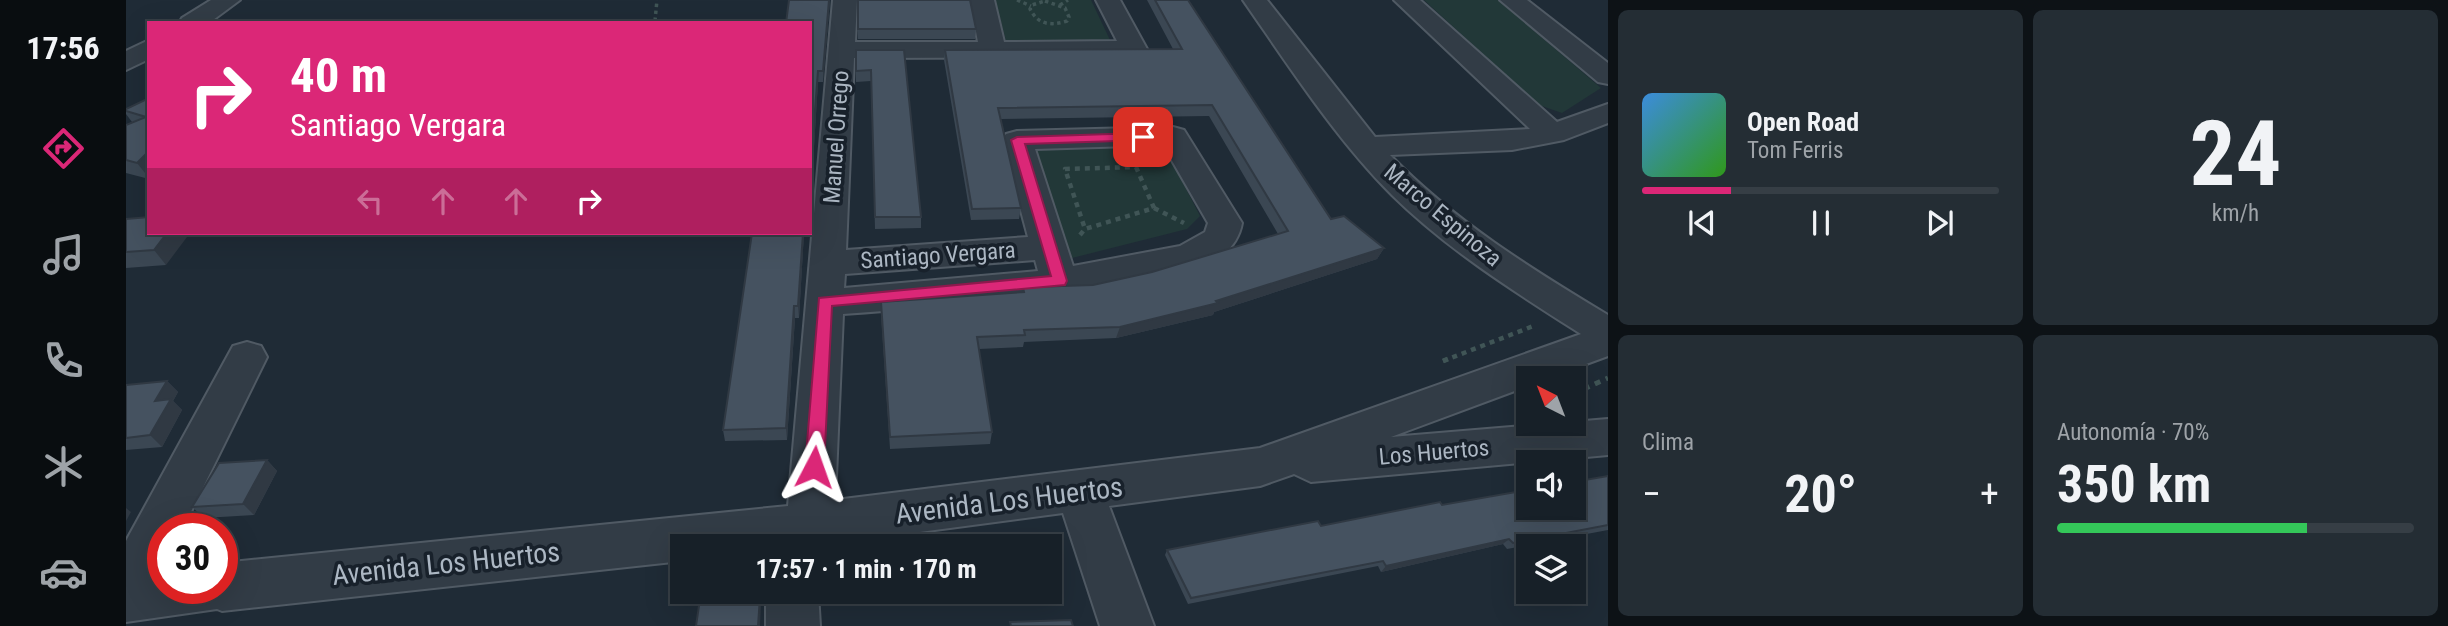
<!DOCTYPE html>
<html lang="es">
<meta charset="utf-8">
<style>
body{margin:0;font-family:"Roboto Condensed",sans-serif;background:#242d34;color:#f1f3f6;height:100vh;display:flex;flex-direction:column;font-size:26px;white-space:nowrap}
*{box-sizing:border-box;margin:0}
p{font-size:23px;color:#9ea3a8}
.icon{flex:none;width:38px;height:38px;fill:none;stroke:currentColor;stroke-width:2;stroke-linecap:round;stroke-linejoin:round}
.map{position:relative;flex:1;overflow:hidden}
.panel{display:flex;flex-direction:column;gap:10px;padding:10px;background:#0d1216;width:840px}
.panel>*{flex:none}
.banner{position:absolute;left:21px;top:21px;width:665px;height:214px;border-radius:0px;box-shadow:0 7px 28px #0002,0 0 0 2px #363e45;background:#db2777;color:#fff;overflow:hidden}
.needle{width:46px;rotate:318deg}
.tools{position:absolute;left:1390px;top:366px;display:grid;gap:14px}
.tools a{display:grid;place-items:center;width:70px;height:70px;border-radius:0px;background:#172028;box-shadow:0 7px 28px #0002,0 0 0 2px #363e45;font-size:35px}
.speed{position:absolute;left:21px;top:513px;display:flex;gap:14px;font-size:35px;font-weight:700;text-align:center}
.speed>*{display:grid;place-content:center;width:91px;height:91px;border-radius:50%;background:#172028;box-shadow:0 7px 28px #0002,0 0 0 2px #363e45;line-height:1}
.speed .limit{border:10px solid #d22;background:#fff;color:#111}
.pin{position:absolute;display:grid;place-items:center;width:60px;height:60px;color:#fff;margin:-30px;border-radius:14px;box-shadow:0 4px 10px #0006}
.me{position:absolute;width:77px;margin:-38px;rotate:4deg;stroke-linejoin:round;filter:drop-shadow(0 0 5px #0008)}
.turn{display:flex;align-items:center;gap:24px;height:147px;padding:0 28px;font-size:32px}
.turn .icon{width:91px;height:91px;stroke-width:2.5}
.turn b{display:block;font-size:49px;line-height:60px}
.lanes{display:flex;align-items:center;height:66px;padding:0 28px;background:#0003;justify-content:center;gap:35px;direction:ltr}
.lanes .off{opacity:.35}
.big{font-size:52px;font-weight:700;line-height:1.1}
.panel .tile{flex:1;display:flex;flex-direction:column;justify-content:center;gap:10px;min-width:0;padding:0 24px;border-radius:10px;background:#242d34}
.panel .dial{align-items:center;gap:0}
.dial b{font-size:91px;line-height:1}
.song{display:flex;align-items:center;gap:21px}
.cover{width:84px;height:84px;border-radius:10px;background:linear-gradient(135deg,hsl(210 70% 55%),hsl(110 70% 35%))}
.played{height:7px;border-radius:4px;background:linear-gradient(90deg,#db2777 25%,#363e45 25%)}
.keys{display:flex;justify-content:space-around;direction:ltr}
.heat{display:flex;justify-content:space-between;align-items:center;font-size:38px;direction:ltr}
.charge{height:10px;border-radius:5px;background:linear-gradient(90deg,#34c759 70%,#363e45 0)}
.panel .tiles{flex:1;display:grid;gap:10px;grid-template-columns:repeat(2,1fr)}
.trip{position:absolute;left:544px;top:534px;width:392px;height:70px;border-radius:0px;background:#172028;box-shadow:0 7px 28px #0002,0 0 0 2px #363e45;font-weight:700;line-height:70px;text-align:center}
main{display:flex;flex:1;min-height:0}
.menu{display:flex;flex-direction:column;width:126px;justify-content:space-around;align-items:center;background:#090d10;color:#9ea3a8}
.menu .icon{width:49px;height:49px}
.menu .selected{color:#db2777}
.menu b{font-size:32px;color:#f1f3f6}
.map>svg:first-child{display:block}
.green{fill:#223838}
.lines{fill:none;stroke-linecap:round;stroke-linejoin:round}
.minor-casing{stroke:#505a64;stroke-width:4}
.path-far2{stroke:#405556;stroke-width:3.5;stroke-dasharray:3.5 3.5;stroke-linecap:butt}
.path-far1{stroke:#405556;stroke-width:4.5;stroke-dasharray:5 5;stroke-linecap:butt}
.path{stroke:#405556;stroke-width:5;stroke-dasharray:6 6;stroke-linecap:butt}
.minor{fill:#323c46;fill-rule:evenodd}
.wall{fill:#3b4753}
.shaded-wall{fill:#303943}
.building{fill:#455260;stroke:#303943;stroke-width:2}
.route{fill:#db2777;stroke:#8e194d;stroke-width:2}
.labels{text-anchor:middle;stroke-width:7;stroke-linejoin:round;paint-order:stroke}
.street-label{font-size:23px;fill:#acb7c3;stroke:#18212b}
.near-street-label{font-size:28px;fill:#acb7c3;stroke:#18212b}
</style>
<main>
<nav class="menu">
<b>17:56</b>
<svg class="icon selected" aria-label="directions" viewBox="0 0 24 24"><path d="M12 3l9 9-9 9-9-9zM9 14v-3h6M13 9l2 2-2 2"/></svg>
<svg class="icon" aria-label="music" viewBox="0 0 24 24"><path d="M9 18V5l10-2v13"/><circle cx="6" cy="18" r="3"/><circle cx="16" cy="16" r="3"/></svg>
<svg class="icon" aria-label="phone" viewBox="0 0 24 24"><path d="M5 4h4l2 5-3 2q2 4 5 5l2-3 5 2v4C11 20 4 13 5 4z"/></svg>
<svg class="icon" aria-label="climate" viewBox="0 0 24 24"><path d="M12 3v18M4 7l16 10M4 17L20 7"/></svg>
<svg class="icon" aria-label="car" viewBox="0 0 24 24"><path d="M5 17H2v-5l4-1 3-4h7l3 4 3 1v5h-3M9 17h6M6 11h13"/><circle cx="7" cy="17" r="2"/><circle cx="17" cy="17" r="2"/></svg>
</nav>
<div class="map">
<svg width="1482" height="626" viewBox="0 0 1482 626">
<rect width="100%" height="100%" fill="#1f2b36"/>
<g class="green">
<path d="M 869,0 L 965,0 L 984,40 L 880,41 Z"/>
<path d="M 1298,0 L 1372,0 L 1475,88 L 1436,113 L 1413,105 Z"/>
<path d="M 1036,142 L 1074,216 L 1061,229 L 942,259 L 908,149 Z"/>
</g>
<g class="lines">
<g class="minor-casing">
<g id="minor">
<path d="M 85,0 L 114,0 L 83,23 L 53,23 L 56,18 Z"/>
<path d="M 707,0 L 731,0 L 729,42 L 852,42 L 844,0 L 868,0 L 878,42 L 991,41 L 970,0 L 994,0 L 1021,49 L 1017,55 L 1008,57 L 728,58 L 720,250 L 902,237 L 876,140 L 880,134 L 891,131 L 1047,127 L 1058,130 L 1116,223 C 1114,235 1107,247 1097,254 C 1075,269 1045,271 1020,277 C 920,298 819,307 717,314 L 709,500 L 1134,448 L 1455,334 C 1389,292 1322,250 1266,195 C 1209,138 1163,66 1117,0 L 1141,0 L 1249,137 L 1404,129 L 1268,0 L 1294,0 L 1431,122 L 1482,104 L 1482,123 L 1438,140 L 1386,150 L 1264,155 C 1328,221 1404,268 1482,315 L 1482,356 L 1422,378 L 1402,378 L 1402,386 L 1265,437 L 1482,419 L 1482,455 L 1185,482 L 1168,474 L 1134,486 L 983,506 L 1028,626 L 974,626 L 937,513 L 688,546 L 556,546 L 556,561 L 96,611 L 91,609 L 0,622 L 0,541 L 107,346 L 121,342 L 135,346 L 141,357 L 57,528 L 37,528 L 37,588 L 96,588 L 96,563 L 662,506 ZM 1037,145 L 1082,223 L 1079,232 L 1054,246 L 947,266 L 909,149 ZM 909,260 L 912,271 L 718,288 L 719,274 Z"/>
<path d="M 1374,0 L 1401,0 L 1482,63 L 1482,84 L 1472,82 Z"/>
<path d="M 23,40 L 23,59 L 0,70 L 0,51 Z"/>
<path d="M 640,592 L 692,592 L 694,626 L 640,626 Z"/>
</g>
</g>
<g class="path-far2">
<path d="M 891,0 L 905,6"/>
<path d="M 919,1 L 939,8 L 943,17 L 941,21 C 925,26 912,25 904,9 L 906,5 Z"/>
<path d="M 934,5 L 942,0"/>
<path d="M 529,21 L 531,0"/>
</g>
<g class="path-far1">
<path d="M 1010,167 L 1028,208 L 959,229 L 939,169 Z"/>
<path d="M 1028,208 L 1058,223"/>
<path d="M 954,235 L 959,229"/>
<path d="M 1317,361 L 1410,325"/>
</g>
<g class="path">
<path d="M 1317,361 L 1322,359"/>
<path d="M 1447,394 L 1482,378"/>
</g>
<use href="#minor" class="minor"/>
</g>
<g class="wall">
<path d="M 663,0 L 704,0 L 697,82 L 692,82 L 688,147 L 684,147 L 684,23 Z"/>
<path d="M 732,0 L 850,29 L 849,39 L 732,39 Z"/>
<path d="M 1021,0 L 1062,0 L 1205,219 L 1258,248 L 1251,259 L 1088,312 L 1087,315 L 990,338 L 898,342 L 897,347 L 853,349 L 866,432 L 864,444 L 764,449 L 755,314 L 755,302 L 897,292 L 897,288 L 967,285 L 1026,272 L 1152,234 L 1083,116 L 875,119 L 895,208 L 893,219 L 845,220 L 818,60 L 819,50 L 1047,49 Z"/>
<path d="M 778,50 L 795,217 L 795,228 L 749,229 L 745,81 L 730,82 L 730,71 Z"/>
<path d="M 23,98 L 23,179 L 0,173 L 0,125 L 6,122 L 0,114 L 0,109 Z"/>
<path d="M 23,217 L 40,265 L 0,268 L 0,219 Z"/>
<path d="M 626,233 L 678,233 L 673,318 L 669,318 L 661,440 L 599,441 L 597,430 Z"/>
<path d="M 41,381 L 52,392 L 47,401 L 56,410 L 36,447 L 0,450 L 0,385 Z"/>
<path d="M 141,460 L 151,471 L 128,515 L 78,518 L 66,507 Z"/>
<path d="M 1482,476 L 1482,530 L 1381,549 L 1377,544 L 1255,572 L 1252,566 L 1062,604 L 1039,555 L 1041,550 L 1195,526 Z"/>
</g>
<g class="shaded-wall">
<path d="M 703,0 L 704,0 L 697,82 L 697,71 Z"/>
<path d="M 692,71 L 692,82 L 688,147 L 687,136 Z"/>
<path d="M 22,151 L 23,151 L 23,178 L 11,163 Z"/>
<path d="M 41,233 L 64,233 L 40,265 L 28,250 Z"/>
<path d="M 677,233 L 678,233 L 673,318 L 672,306 Z"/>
<path d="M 1258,248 L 1251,259 L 1088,312 L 1087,315 L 990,338 L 994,327 Z"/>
<path d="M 668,306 L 669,318 L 661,440 L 660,428 Z"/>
<path d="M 41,381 L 52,392 L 47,401 L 56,410 L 36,447 L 24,435 L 29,401 Z"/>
<path d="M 141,460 L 151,471 L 128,515 L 117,504 Z"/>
<path d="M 0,508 L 5,512 L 0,521 Z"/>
<path d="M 1383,539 L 1377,544 L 1255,572 L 1260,566 Z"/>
<path d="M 634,597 L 635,603 L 634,626 L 632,626 Z"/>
</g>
<g class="building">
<path d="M 663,0 L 703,0 L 697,71 L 692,71 L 687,136 L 684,136 L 684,23 L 660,23 Z"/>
<path d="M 732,0 L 844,0 L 850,29 L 732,29 Z"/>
<path d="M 1029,0 L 1062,0 L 1205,219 L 1218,216 L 1258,248 L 1090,301 L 1092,303 L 994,327 L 898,330 L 899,335 L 851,337 L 866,432 L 764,437 L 755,302 L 898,292 L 897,288 L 905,287 L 967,285 L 1026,272 L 1162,231 L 1086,105 L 872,108 L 895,208 L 846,209 L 819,50 L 1056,49 Z"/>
<path d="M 730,50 L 778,50 L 795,217 L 749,217 L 745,70 L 730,71 Z"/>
<path d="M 23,98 L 23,151 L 11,163 L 0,160 L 0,125 L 20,117 L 0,111 L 0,109 Z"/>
<path d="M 23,217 L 23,233 L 41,233 L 28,250 L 0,252 L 0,219 Z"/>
<path d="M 626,233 L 677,233 L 672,306 L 668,306 L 660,428 L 597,430 Z"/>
<path d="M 41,381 L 29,401 L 45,399 L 24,435 L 0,438 L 0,385 Z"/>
<path d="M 141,460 L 117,504 L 66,507 L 93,463 Z"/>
<path d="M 1482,476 L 1482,525 L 1387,543 L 1383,539 L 1260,566 L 1257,561 L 1065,598 L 1041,550 L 1192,521 L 1195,526 L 1314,502 L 1316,505 L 1402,490 L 1402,508 L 1447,508 L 1447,482 Z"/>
<path d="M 634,597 L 632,626 L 570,626 L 574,599 Z"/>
<path d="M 945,620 L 947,626 L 885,626 L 884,622 Z"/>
</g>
<path class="route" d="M 1017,133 L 1024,137 L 1022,140 L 899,144 L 941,281 L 939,285 L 706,306 L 698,467 L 695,472 L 688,474 L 681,472 L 679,467 L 693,298 L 925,276 L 885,140 L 891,137 Z"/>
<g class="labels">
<g class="street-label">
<text transform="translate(710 137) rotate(-86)" y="8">Manuel Orrego</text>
<text transform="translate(1317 215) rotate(40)" y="8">Marco Espinoza</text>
<text transform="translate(812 255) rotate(-4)" y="8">Santiago Vergara</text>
<text transform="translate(1308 452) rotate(-5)" y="8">Los Huertos</text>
</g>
<g class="near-street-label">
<text transform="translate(883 500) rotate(-7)" y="10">Avenida Los Huertos</text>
<text transform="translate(320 563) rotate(-6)" y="10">Avenida Los Huertos</text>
</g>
</g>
</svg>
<div class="tools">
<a><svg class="needle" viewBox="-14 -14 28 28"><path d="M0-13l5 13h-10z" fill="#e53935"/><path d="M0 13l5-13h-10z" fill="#9ea3a8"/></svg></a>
<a><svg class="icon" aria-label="sound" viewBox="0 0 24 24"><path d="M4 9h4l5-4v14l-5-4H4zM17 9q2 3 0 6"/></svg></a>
<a><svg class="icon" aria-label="layers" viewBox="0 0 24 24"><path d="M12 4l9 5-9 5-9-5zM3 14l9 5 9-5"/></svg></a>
</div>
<div class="speed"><div class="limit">30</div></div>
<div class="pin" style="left:1017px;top:137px;background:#d93025"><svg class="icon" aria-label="arrive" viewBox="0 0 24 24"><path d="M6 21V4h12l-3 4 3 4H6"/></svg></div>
<svg class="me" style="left:688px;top:467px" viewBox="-20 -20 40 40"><path d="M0-17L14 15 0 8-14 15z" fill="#db2777" stroke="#fff" stroke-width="4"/></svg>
<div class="trip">17:57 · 1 min · 170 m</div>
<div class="banner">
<div class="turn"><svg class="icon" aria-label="right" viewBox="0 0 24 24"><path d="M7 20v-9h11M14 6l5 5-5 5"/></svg><div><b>40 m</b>Santiago Vergara</div></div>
<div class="lanes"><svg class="icon off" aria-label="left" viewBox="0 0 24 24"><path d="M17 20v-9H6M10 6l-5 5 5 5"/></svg><svg class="icon off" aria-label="ahead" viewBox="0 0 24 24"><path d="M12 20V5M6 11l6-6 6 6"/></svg><svg class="icon off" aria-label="ahead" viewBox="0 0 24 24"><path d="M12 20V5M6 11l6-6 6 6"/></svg><svg class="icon" aria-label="right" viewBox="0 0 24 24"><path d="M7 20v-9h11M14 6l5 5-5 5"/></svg></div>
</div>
</div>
<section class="panel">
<div class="tiles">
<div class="tile">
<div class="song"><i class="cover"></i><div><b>Open Road</b><p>Tom Ferris</p></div></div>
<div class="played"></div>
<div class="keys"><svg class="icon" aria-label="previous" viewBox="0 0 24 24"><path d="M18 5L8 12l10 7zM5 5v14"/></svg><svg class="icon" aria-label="pause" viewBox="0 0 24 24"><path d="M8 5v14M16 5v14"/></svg><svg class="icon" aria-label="next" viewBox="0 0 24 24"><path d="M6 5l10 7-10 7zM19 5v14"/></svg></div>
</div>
<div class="tile dial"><b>24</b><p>km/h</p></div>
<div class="tile"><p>Clima</p>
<div class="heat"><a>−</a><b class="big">20°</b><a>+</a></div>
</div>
<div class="tile"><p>Autonomía · 70%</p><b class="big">350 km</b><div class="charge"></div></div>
</div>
</section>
</main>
